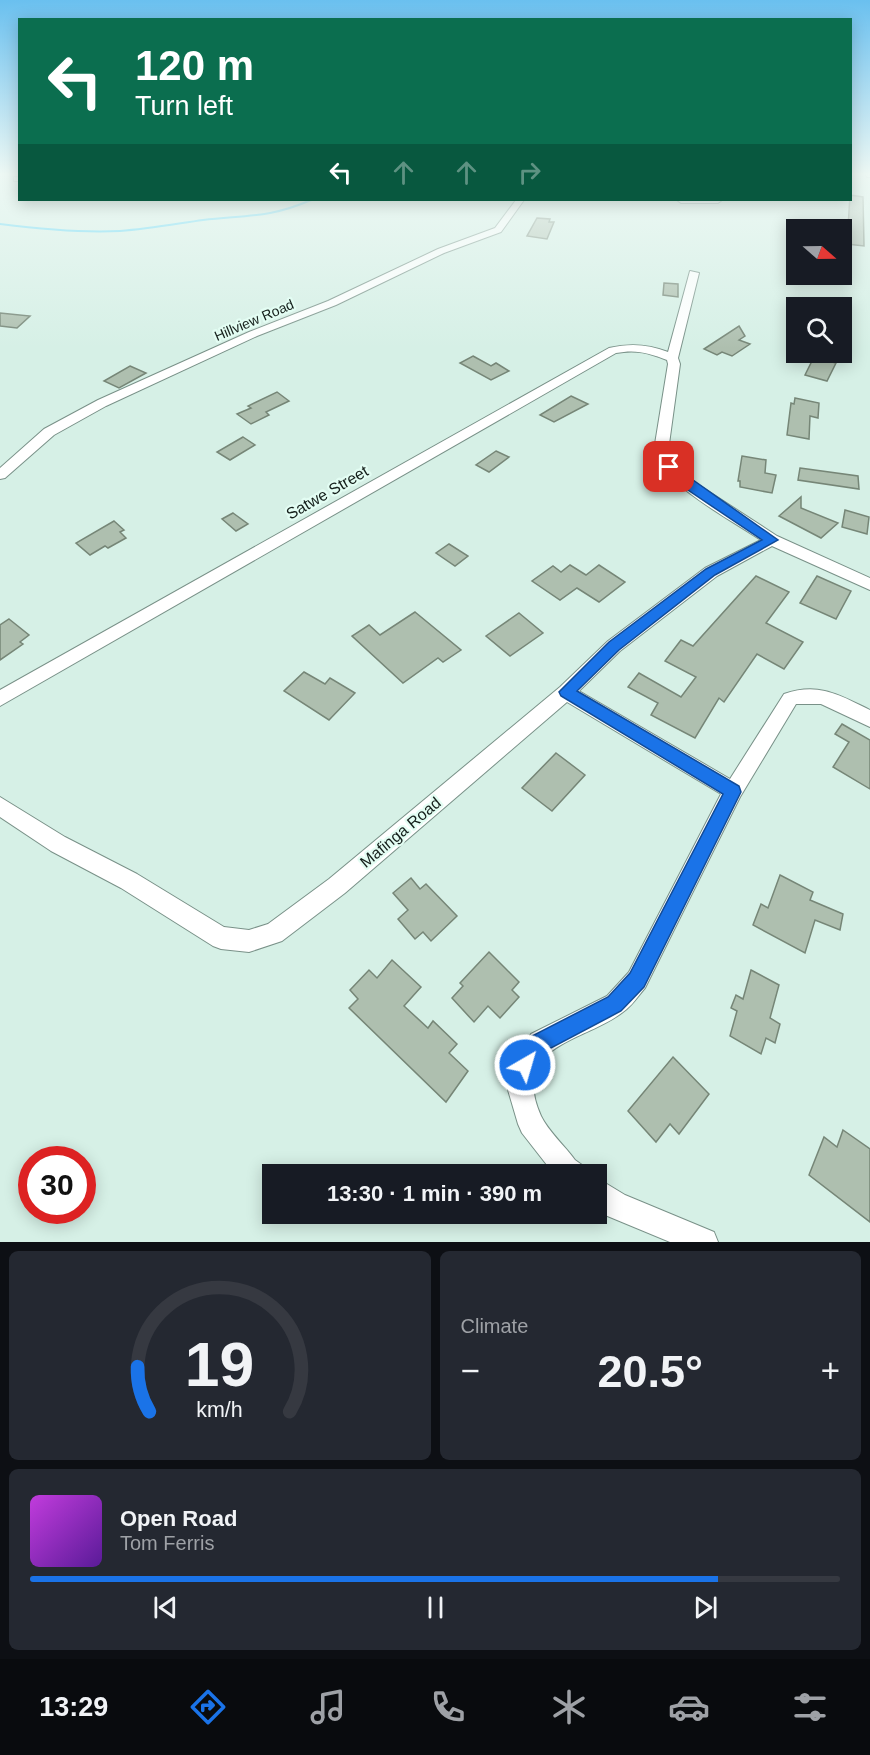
<!DOCTYPE html>
<meta charset="utf-8">
<style>
body{margin:0;font-family:Arial,sans-serif;background:#242831;color:#f1f3f6;height:100vh;display:flex;flex-direction:column;font-size:22px;white-space:nowrap}
*{box-sizing:border-box;margin:0}
p{font-size:20px;color:#9ea1a6}
.icon{flex:none;width:33px;height:33px;fill:none;stroke:currentColor;stroke-width:2;stroke-linecap:round;stroke-linejoin:round}
.map{position:relative;height:1242px;overflow:hidden}
.panel{display:flex;flex-direction:column;gap:9px;padding:9px;background:#0d0f14;flex:1}
.panel>*{flex:none}
.top-card{position:absolute;left:18px;top:18px;width:834px;height:183px;border-radius:0px;box-shadow:0 3px 15px #0003;background:#0b6e4f;color:#fff;overflow:hidden}
.needle{width:39px;rotate:110deg}
.tools{position:absolute;left:786px;top:219px;display:grid;gap:12px}
.tools a{display:grid;place-items:center;width:66px;height:66px;border-radius:0px;background:#171b24;box-shadow:0 3px 15px #0003;font-size:30px}
.speed{position:absolute;left:18px;top:1146px;display:flex;gap:12px;font-size:30px;font-weight:700;text-align:center}
.speed>*{display:grid;place-content:center;width:78px;height:78px;border-radius:50%;background:#171b24;box-shadow:0 3px 15px #0003;line-height:1}
.speed .limit{border:9px solid #d22;background:#fff;color:#111}
.pin{position:absolute;display:grid;place-items:center;width:51px;height:51px;color:#fff;margin:-26px;border-radius:12px;box-shadow:0 3px 9px #0006}
.me{position:absolute;width:66px;margin:-33px;rotate:38deg;stroke-linejoin:round;filter:drop-shadow(0 0 4px #0008)}
.turn{display:flex;align-items:center;gap:21px;height:126px;padding:0 18px;font-size:27px}
.turn .icon{width:78px;height:78px;stroke-width:2.5}
.turn b{display:block;font-size:42px;line-height:51px}
.lanes{display:flex;align-items:center;height:57px;padding:0 18px;background:#0003;justify-content:center;gap:30px;direction:ltr}
.lanes .off{opacity:.35}
.big{font-size:45px;font-weight:800;line-height:1.1}
.panel .card{flex:1;display:flex;flex-direction:column;justify-content:center;gap:9px;min-width:0;padding:0 21px;border-radius:9px;background:#242831}
.panel .dial{align-items:center;gap:0}
.dial svg{height:156px;overflow:visible;fill:none;stroke:#363941;stroke-width:7;stroke-linecap:round;text-anchor:middle}
.dial text{fill:#f1f3f6;stroke:none}
.song{display:flex;align-items:center;gap:18px}
.cover{width:72px;height:72px;border-radius:9px;background:linear-gradient(135deg,hsl(290 70% 55%),hsl(270 70% 35%))}
.played{height:6px;border-radius:3px;background:linear-gradient(90deg,#1a73e8 85%,#363941 85%)}
.keys{display:flex;justify-content:space-around;direction:ltr}
.heat{display:flex;justify-content:space-between;align-items:center;font-size:33px;direction:ltr}
.panel .tiles{flex:1;display:grid;gap:9px;grid-template-columns:1fr 1fr}
.card:last-child{grid-column:span 2}
.trip{position:absolute;left:262px;top:1164px;width:345px;height:60px;border-radius:0px;background:#171b24;box-shadow:0 3px 15px #0003;font-weight:800;line-height:60px;text-align:center}
.menu{display:flex;height:96px;justify-content:space-around;align-items:center;background:#090b0e;color:#9ea1a6}
.menu .icon{width:42px;height:42px}
.menu .selected{color:#1a73e8}
.menu b{font-size:27px;color:#f1f3f6}
.map>svg:first-child{display:block}
.lines{fill:none;stroke-linecap:round;stroke-linejoin:round}
.stream{stroke:#4dd2f9;stroke-width:2}
.building{fill:#aebfaf;stroke:#768677;stroke-width:1.5}
.street-casing{stroke:#799188;stroke-width:2}
.street{fill:#fff;fill-rule:evenodd}
.route{fill:#1a73e8;stroke:#114b97;stroke-width:1.5}
.labels{text-anchor:middle;stroke-width:4.5;stroke-linejoin:round;paint-order:stroke}
.far-street-label{font-size:14px;fill:#141e1a;stroke:#e3fdf3}
.street-label{font-size:16px;fill:#141e1a;stroke:#e3fdf3}
</style>
<div class="map">
<svg width="870" height="1242" viewBox="0 0 870 1242">
<rect width="100%" height="100%" fill="#d6f0e6"/>
<g class="lines">
<path class="stream" d="M 0,224 C 39,229 81,233 120,231 C 148,229 175,224 203,220 C 246,215 270,218 311,200"/>
</g>
<g class="building">
<path d="M 850,195 L 863,197 L 864,246 L 847,244 Z"/>
<path d="M 537,218 L 550,219 L 549,222 L 554,222 L 547,239 L 527,236 Z"/>
<path d="M 664,283 L 678,284 L 678,297 L 663,295 Z"/>
<path d="M 0,313 L 30,316 L 17,328 L 0,326 Z"/>
<path d="M 739,326 L 745,336 L 739,340 L 750,344 L 732,356 L 722,352 L 717,355 L 704,349 Z"/>
<path d="M 473,356 L 491,366 L 496,363 L 509,371 L 491,380 L 460,363 Z"/>
<path d="M 814,357 L 836,363 L 827,381 L 805,375 Z"/>
<path d="M 130,366 L 146,373 L 119,388 L 104,381 Z"/>
<path d="M 277,392 L 289,401 L 266,412 L 269,415 L 251,424 L 237,414 L 251,408 L 248,406 Z"/>
<path d="M 571,396 L 588,404 L 554,422 L 540,415 Z"/>
<path d="M 795,398 L 819,403 L 818,418 L 810,416 L 809,439 L 787,435 L 791,403 L 794,404 Z"/>
<path d="M 243,437 L 255,445 L 230,460 L 217,452 Z"/>
<path d="M 496,451 L 509,457 L 489,472 L 476,465 Z"/>
<path d="M 742,456 L 766,460 L 765,473 L 776,475 L 772,493 L 740,487 L 740,481 L 738,481 Z"/>
<path d="M 800,468 L 858,476 L 859,489 L 798,480 Z"/>
<path d="M 801,497 L 801,508 L 838,523 L 821,538 L 779,516 Z"/>
<path d="M 845,510 L 869,517 L 867,534 L 842,527 Z"/>
<path d="M 233,513 L 248,524 L 236,531 L 222,519 Z"/>
<path d="M 114,521 L 124,530 L 120,532 L 126,538 L 108,548 L 105,546 L 90,555 L 76,543 Z"/>
<path d="M 449,544 L 468,556 L 455,566 L 436,553 Z"/>
<path d="M 570,565 L 586,575 L 599,565 L 625,582 L 599,602 L 577,588 L 560,600 L 532,581 L 553,566 L 561,572 Z"/>
<path d="M 756,576 L 789,592 L 766,623 L 803,642 L 784,669 L 757,654 L 724,702 L 719,698 L 695,738 L 651,715 L 658,703 L 628,687 L 639,673 L 681,697 L 696,677 L 665,661 L 681,640 L 693,646 Z"/>
<path d="M 817,576 L 851,591 L 836,619 L 800,603 Z"/>
<path d="M 415,612 L 461,650 L 443,662 L 438,658 L 403,683 L 352,636 L 369,625 L 380,635 Z"/>
<path d="M 519,613 L 543,633 L 510,656 L 486,636 Z"/>
<path d="M 9,619 L 29,635 L 20,642 L 23,644 L 0,660 L 0,625 Z"/>
<path d="M 304,672 L 325,684 L 330,678 L 355,693 L 329,720 L 284,691 Z"/>
<path d="M 842,724 L 870,740 L 870,789 L 833,767 L 849,742 L 835,734 Z"/>
<path d="M 556,753 L 585,775 L 552,811 L 522,788 Z"/>
<path d="M 780,875 L 813,892 L 810,900 L 843,914 L 840,930 L 815,920 L 805,953 L 753,925 L 761,904 L 768,908 Z"/>
<path d="M 411,878 L 420,889 L 426,884 L 457,916 L 431,941 L 423,932 L 415,939 L 398,919 L 408,910 L 393,893 Z"/>
<path d="M 489,952 L 519,982 L 512,990 L 519,997 L 500,1018 L 488,1006 L 474,1022 L 452,998 L 463,986 L 460,983 Z"/>
<path d="M 392,960 L 421,987 L 404,1006 L 428,1028 L 433,1021 L 457,1044 L 449,1053 L 468,1071 L 446,1102 L 349,1008 L 358,999 L 350,990 L 369,970 L 377,978 Z"/>
<path d="M 751,970 L 779,985 L 770,1018 L 780,1024 L 775,1043 L 766,1038 L 761,1054 L 730,1036 L 737,1011 L 731,1008 L 736,995 L 743,999 Z"/>
<path d="M 673,1057 L 709,1094 L 679,1134 L 670,1124 L 656,1142 L 628,1111 Z"/>
<path d="M 843,1130 L 870,1149 L 870,1222 L 809,1175 L 824,1137 L 837,1147 Z"/>
</g>
<g class="lines">
<g class="street-casing">
<g id="street">
<path d="M 866,174 L 870,174 L 870,177 L 867,177 Z"/>
<rect x="14" y="177" width="6" height="4"/>
<path d="M 516,200 L 524,200 L 501,232 L 444,253 L 336,305 L 257,336 L 106,406 L 54,435 L 5,478 L 0,479 L 0,468 L 44,429 L 98,400 L 249,332 L 328,301 L 438,249 L 495,228 Z"/>
<path d="M 677,200 L 722,200 L 718,203 L 681,203 Z"/>
<path d="M 690,271 L 699,273 L 678,358 L 680,364 L 669,444 L 670,455 L 675,465 L 688,478 L 777,536 L 870,578 L 870,590 L 772,546 L 717,576 L 620,651 L 579,691 L 730,779 L 784,694 C 819,682 839,695 870,710 L 870,727 L 821,704 L 796,704 L 740,797 L 645,988 C 638,996 632,1006 623,1012 C 585,1042 509,1044 541,1116 C 548,1131 565,1146 575,1160 L 582,1165 L 586,1174 L 554,1174 L 522,1133 L 518,1124 L 508,1090 L 513,1065 L 531,1034 L 607,996 L 629,972 L 721,794 L 567,702 L 345,893 L 282,941 L 249,952 L 221,949 L 213,946 L 121,888 L 51,851 L 0,817 L 0,797 L 65,837 L 137,874 L 224,927 L 249,930 L 268,924 L 329,879 L 560,687 L 608,641 L 705,568 L 761,540 C 732,521 686,496 665,470 C 658,463 656,454 655,444 L 668,364 L 667,360 C 649,353 636,349 616,353 L 0,706 L 0,690 L 609,348 C 630,343 648,344 668,352 Z"/>
<path d="M 597,1178 L 625,1195 L 714,1232 L 718,1242 L 670,1242 L 605,1215 L 597,1209 Z"/>
</g>
</g>
<use href="#street" class="street"/>
</g>
<linearGradient id="sky" x2="0" y2="1"><stop stop-color="#6ac0ef"/><stop offset="0.5" stop-color="#edf8f4"/><stop offset="1" stop-color="#edf8f4" stop-opacity="0"/></linearGradient>
<rect width="870" height="348" fill="url(#sky)"/>
<path class="route" d="M 669,463 L 778,540 L 715,575 L 619,650 L 577,691 L 739,786 L 741,792 L 644,987 L 621,1011 L 547,1050 L 532,1072 L 525,1075 L 517,1072 L 514,1065 L 532,1036 L 608,997 L 630,973 L 723,794 L 561,696 L 559,692 L 609,642 L 706,569 L 762,540 L 679,484 L 663,467 Z"/>
<g class="labels">
<g class="far-street-label">
<text transform="translate(254 320) rotate(-23)" y="5">Hillview Road</text>
</g>
<g class="street-label">
<text transform="translate(327 492) rotate(-30)" y="6">Satwe Street</text>
<text transform="translate(400 832) rotate(-40)" y="6">Mafinga Road</text>
</g>
</g>
</svg>
<div class="tools">
<a><svg class="needle" viewBox="-14 -14 28 28"><path d="M0-13l5 13h-10z" fill="#e53935"/><path d="M0 13l5-13h-10z" fill="#9ea1a6"/></svg></a>
<a><svg class="icon" aria-label="search" viewBox="0 0 24 24"><circle cx="10" cy="10" r="6"/><path d="M15 15l6 6"/></svg></a>
</div>
<div class="speed"><div class="limit">30</div></div>
<div class="pin" style="left:669px;top:467px;background:#d93025"><svg class="icon" aria-label="arrive" viewBox="0 0 24 24"><path d="M6 21V4h12l-3 4 3 4H6"/></svg></div>
<svg class="me" style="left:525px;top:1065px" viewBox="-20 -20 40 40"><circle r="17" fill="#1a73e8" stroke="#fff" stroke-width="3"/><path d="M0-11L8 9 0 5-8 9z" fill="#fff"/></svg>
<div class="trip">13:30 · 1 min · 390 m</div>
<div class="top-card">
<div class="turn"><svg class="icon" aria-label="left" viewBox="0 0 24 24"><path d="M17 20v-9H6M10 6l-5 5 5 5"/></svg><div><b>120 m</b>Turn left</div></div>
<div class="lanes"><svg class="icon" aria-label="left" viewBox="0 0 24 24"><path d="M17 20v-9H6M10 6l-5 5 5 5"/></svg><svg class="icon off" aria-label="ahead" viewBox="0 0 24 24"><path d="M12 20V5M6 11l6-6 6 6"/></svg><svg class="icon off" aria-label="ahead" viewBox="0 0 24 24"><path d="M12 20V5M6 11l6-6 6 6"/></svg><svg class="icon off" aria-label="right" viewBox="0 0 24 24"><path d="M7 20v-9h11M14 6l5 5-5 5"/></svg></div>
</div>
</div>
<section class="panel">
<div class="tiles">
<div class="card dial"><svg viewBox="0 0 100 80">
<path d="M14 69A42 42 0 1 1 86 69"/>
<path d="M14 69A42 42 0 0 1 8 46" stroke="#1a73e8"/>
<text x="50" y="56" font-size="32" font-weight="700">19</text>
<text x="50" y="72" font-size="11">km/h</text>
</svg></div>
<div class="card"><p>Climate</p>
<div class="heat"><a>−</a><b class="big">20.5°</b><a>+</a></div>
</div>
<div class="card">
<div class="song"><i class="cover"></i><div><b>Open Road</b><p>Tom Ferris</p></div></div>
<div class="played"></div>
<div class="keys"><svg class="icon" aria-label="previous" viewBox="0 0 24 24"><path d="M18 5L8 12l10 7zM5 5v14"/></svg><svg class="icon" aria-label="pause" viewBox="0 0 24 24"><path d="M8 5v14M16 5v14"/></svg><svg class="icon" aria-label="next" viewBox="0 0 24 24"><path d="M6 5l10 7-10 7zM19 5v14"/></svg></div>
</div>
</div>
</section>
<nav class="menu">
<b>13:29</b>
<svg class="icon selected" aria-label="directions" viewBox="0 0 24 24"><path d="M12 3l9 9-9 9-9-9zM9 14v-3h6M13 9l2 2-2 2"/></svg>
<svg class="icon" aria-label="music" viewBox="0 0 24 24"><path d="M9 18V5l10-2v13"/><circle cx="6" cy="18" r="3"/><circle cx="16" cy="16" r="3"/></svg>
<svg class="icon" aria-label="phone" viewBox="0 0 24 24"><path d="M5 4h4l2 5-3 2q2 4 5 5l2-3 5 2v4C11 20 4 13 5 4z"/></svg>
<svg class="icon" aria-label="climate" viewBox="0 0 24 24"><path d="M12 3v18M4 7l16 10M4 17L20 7"/></svg>
<svg class="icon" aria-label="car" viewBox="0 0 24 24"><path d="M5 17H2v-5l4-1 3-4h7l3 4 3 1v5h-3M9 17h6M6 11h13"/><circle cx="7" cy="17" r="2"/><circle cx="17" cy="17" r="2"/></svg>
<svg class="icon" aria-label="filters" viewBox="0 0 24 24"><path d="M4 7h16M4 17h16"/><circle cx="9" cy="7" r="2"/><circle cx="15" cy="17" r="2"/></svg>
</nav>
